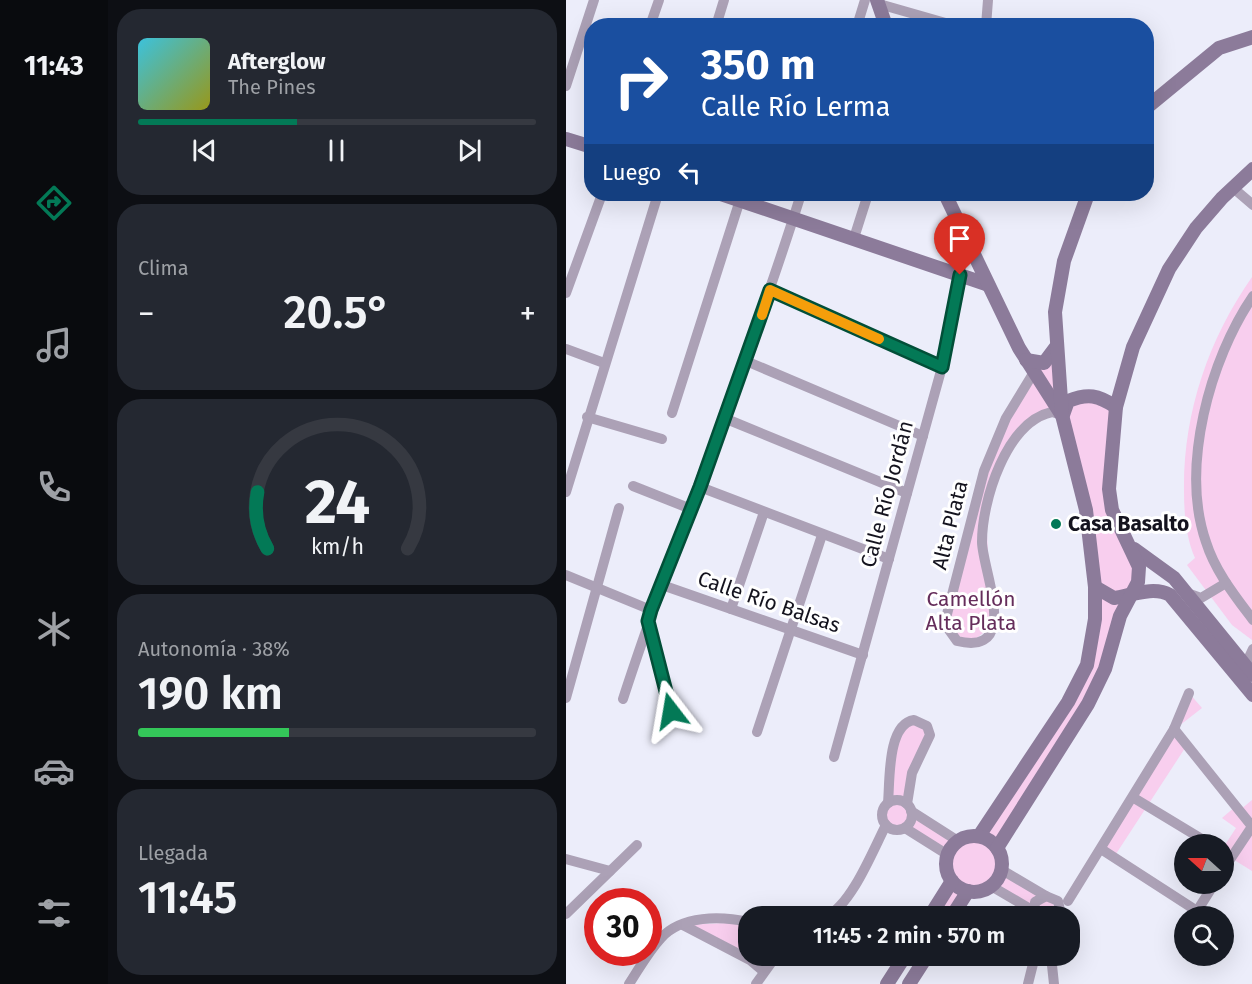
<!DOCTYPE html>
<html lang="es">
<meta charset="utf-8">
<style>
body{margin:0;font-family:"Fira Sans",sans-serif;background:#242831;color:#f1f3f6;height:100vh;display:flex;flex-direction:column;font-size:22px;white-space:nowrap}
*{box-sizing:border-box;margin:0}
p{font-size:20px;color:#9ea1a6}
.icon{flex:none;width:33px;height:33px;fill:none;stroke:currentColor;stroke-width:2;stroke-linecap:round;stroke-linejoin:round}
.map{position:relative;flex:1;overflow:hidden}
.drawer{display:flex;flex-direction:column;gap:9px;padding:9px;background:#0d0f14;width:458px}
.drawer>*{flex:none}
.banner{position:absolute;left:18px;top:18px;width:570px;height:183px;border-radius:24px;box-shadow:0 6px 24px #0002;background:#1a4fa0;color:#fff;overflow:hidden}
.needle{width:39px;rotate:291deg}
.controls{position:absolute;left:608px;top:834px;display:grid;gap:12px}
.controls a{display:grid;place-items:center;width:60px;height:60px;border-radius:50%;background:#171b24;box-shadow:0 6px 24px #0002;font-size:30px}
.speed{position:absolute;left:18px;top:888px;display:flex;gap:12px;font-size:30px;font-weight:700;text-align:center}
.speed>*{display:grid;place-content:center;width:78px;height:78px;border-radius:50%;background:#171b24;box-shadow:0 6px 24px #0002;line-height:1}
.speed .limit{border:9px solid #d22;background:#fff;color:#111}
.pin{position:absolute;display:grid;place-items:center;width:51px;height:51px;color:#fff;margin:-62px -26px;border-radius:50% 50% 50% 0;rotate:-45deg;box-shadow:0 0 6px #0007}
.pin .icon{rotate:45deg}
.me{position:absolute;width:66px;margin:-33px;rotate:346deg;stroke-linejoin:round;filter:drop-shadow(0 0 4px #0008)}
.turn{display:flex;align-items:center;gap:21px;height:126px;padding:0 18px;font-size:27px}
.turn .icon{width:78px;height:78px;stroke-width:2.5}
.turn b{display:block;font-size:42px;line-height:51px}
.then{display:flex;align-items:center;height:57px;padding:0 18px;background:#0003;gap:12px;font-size:22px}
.big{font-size:45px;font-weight:600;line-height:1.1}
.drawer .card{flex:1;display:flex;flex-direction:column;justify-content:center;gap:9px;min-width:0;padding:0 21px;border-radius:24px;background:#242831}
.drawer .dial{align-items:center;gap:0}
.dial svg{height:156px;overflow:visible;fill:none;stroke:#363941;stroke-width:7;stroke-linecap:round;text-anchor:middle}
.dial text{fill:#f1f3f6;stroke:none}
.song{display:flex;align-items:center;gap:18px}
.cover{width:72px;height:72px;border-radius:9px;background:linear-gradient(135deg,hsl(190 70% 55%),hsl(60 70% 35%))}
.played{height:6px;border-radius:3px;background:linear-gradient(90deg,#037956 40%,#363941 40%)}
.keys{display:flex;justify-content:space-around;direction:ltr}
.heat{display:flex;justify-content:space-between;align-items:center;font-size:33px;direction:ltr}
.charge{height:9px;border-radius:4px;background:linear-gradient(90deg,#34c759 38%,#363941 0)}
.trip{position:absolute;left:172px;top:906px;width:342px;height:60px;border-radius:24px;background:#171b24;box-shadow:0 6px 24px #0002;font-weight:600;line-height:60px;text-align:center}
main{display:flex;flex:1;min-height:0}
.menu{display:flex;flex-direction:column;width:108px;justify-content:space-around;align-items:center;background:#090b0e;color:#9ea1a6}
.menu .icon{width:42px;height:42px}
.menu .current{color:#037956}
.menu b{font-size:27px;color:#f1f3f6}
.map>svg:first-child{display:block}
.green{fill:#f8ceee}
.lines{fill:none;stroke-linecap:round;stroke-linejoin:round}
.street{stroke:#aca1b6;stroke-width:10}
.secondary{stroke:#8c7b9a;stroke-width:14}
.route-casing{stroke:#024f38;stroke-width:15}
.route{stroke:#037956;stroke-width:10}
.slow{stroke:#f59e0b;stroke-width:10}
.poi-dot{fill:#037956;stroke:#fff;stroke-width:2}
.labels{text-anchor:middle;stroke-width:6;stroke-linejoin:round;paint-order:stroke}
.street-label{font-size:21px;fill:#14131e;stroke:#fff}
.poi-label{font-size:21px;font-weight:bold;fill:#14131e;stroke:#fff;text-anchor:start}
.park-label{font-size:21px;fill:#652d5b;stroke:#fff}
</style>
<main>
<nav class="menu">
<b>11:43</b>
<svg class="icon current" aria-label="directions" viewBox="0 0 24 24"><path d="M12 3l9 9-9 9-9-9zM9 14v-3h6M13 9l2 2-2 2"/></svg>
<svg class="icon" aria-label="music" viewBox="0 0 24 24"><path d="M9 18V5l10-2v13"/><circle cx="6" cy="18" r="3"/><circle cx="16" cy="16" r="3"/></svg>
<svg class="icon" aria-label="phone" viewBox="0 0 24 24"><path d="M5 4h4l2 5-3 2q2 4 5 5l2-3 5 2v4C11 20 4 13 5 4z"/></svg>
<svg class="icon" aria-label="climate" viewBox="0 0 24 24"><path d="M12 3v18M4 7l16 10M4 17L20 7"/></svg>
<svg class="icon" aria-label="car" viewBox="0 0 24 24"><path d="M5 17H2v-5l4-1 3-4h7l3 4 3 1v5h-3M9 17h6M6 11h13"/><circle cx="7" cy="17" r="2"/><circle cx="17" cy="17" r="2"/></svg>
<svg class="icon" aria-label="filters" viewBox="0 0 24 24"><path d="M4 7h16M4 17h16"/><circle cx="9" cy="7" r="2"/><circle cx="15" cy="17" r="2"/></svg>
</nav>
<section class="drawer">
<div class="card">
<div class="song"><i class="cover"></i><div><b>Afterglow</b><p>The Pines</p></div></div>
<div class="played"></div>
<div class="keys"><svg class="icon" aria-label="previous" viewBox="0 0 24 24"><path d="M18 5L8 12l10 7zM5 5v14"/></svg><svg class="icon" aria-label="pause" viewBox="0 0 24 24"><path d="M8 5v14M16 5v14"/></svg><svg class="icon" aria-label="next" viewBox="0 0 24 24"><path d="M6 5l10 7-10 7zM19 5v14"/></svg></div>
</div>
<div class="card"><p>Clima</p>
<div class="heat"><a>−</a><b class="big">20.5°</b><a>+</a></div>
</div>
<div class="card dial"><svg viewBox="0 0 100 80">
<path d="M14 69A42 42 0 1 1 86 69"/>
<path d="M14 69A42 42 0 0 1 9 40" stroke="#037956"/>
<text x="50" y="56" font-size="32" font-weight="700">24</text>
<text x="50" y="72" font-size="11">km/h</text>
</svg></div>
<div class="card"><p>Autonomía · 38%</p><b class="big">190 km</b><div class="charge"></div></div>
<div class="card"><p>Llegada</p><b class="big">11:45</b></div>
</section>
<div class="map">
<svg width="687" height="984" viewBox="0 0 687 984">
<rect width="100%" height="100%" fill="#ecedfa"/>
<g class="green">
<path d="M 686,277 L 686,640 L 666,625 L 621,565 L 629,558 C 620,538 618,513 618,491 C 617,414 642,340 686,277 Z"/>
<path d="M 490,347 L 496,414 L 515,396 L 550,407 L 543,489 L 574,575 L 539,669 L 431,848 L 436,860 L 436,870 L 484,896 L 492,916 L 468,916 L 425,886 L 412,892 L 402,891 L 386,916 L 364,916 L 386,881 L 382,873 L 382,855 L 339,828 L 328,830 L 317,821 L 316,811 L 322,803 L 329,737 L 338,724 L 361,726 L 341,805 L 392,841 L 408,836 L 521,665 L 529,587 L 496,416 L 486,412 L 443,444 L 420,515 L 426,626 L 403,644 L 381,627 L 418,471 L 472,363 Z"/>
<path d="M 623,693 L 636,708 L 609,729 L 621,745 L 548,857 L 535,849 Z"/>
<path d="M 686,800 L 686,871 L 665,858 L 657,870 L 657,848 L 670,828 L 656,818 L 670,806 L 674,810 Z"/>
<path d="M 183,922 L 183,956 L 210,956 L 197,971 L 117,925 Z"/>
</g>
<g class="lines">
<g class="street">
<path d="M 313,4 L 390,26"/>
<path d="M 84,26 L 93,0"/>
<path d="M 150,26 L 158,0"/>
<path d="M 291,26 L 299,0"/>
<path d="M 420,26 L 422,0"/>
<path d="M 0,86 L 28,0"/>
<path d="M 666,187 L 687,205"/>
<path d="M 288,238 L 302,194"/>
<path d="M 204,290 L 376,367"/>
<path d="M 0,293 L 36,194"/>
<path d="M 687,296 C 644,359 614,467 640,542 C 649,571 669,596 687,620"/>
<path d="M 0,349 L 38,363"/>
<path d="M 180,361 L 357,436"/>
<path d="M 468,372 L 440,418 L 418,471 L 380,618 L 381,627 L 391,641 C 456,657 416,569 416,542 C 416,501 440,422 486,412 L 496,415"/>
<path d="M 106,413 L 174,200"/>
<path d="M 21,417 L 96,439"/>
<path d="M 158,418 L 341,493"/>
<path d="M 67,486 L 125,509"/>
<path d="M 134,487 L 323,559"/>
<path d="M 0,492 L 92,194"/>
<path d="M 0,575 L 85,610"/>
<path d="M 96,585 L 297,655"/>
<path d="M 621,593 L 635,598 L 660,583"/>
<path d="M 165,609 L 198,512"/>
<path d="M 82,621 L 105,711"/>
<path d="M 679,666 L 687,649"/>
<path d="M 0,698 L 53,508"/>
<path d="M 57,699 C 112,529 182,364 235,194"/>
<path d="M 608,729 L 685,825"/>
<path d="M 191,732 L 256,535"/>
<path d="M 268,757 L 376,367 L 400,240"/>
<path d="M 568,798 L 644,844"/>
<circle cx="331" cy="815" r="15"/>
<path d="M 322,803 C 324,781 321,724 348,720 L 361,726 L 364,735 L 346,773 L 341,804"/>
<path d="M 345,811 L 392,841"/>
<path d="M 339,828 L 382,855"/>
<path d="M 535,849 L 631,911"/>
<path d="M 0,859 L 44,871"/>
<path d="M 436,870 L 480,896"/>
<path d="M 657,870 L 687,825"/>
<path d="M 425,886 L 466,910"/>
<path d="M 502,901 L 608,729 L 623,693"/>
<path d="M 0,914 L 71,845"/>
<path d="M 261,916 C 286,904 307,850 320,825"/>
<path d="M 468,916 L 469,902 L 480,896 L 492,901 L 494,910 L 492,916"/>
<path d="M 628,916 L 648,884"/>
<path d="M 117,925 L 184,960 L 197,971"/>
<path d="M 617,933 L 618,932"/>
<path d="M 485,956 L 488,984"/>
<path d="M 63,984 C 73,969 82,952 95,938 C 116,915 155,916 183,922"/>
<path d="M 190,984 L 210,956"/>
<path d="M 462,984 L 469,956"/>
</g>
<g class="secondary">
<path d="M 311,0 L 320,26"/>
<path d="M 580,108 L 653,48 L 687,37"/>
<path d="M 0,139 L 26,147"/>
<path d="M 155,194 L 420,284"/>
<path d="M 379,194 L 453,348 L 495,414"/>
<path d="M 460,360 L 478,363 L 490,347"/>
<path d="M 497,415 L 502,401 C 522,393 532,395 550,407"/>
<path d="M 568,549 L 608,578 L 687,675"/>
<path d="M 529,587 L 548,598 C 566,595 588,586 604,595 L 687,695"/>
<path d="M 413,836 L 502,702 L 521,665 L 529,619 L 529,587 L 520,510 L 496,415 L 489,312 L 498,261 L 522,194"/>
<circle cx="408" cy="864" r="28"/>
<path d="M 431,848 L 522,704 L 539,669 L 554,616 L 572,582 L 573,567 L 546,510 L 543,489 L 550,407 L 567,347 L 603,269 L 630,228 L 656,198 L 687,169"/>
<path d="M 364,916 L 386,881"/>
<path d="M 386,916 L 402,891"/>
<path d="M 321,984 L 339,956"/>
<path d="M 343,984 L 361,956"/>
</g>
</g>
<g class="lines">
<g class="route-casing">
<path id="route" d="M 105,711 L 82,621 L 85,610 L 134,487 L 204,290 L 376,367 L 394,275"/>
</g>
<use href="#route" class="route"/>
<path class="slow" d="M 196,315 L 204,290 L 313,339"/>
</g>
<circle class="poi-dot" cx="490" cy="524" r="6"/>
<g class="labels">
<g class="street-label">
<text transform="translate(321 494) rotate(-75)" y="7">Calle Río Jordán</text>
<text transform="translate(384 525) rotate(-76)" y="7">Alta Plata</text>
<text transform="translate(203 602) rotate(19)" y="7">Calle Río Balsas</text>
</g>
<g class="poi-label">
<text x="502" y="531">Casa Basalto</text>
</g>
<g class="park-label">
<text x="405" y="606">Camellón<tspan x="405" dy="24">Alta Plata</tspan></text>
</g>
</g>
</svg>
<div class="controls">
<a><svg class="needle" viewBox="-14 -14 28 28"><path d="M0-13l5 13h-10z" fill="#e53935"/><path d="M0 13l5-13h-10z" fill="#9ea1a6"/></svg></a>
<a><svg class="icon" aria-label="search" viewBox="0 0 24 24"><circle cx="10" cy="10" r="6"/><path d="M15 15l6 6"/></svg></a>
</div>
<div class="speed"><div class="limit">30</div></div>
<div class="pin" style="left:394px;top:275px;background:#d93025"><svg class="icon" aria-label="arrive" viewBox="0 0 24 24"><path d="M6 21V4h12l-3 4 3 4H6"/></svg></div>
<svg class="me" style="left:105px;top:711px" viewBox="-20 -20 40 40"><path d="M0-17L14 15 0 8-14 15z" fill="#037956" stroke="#fff" stroke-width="4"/></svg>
<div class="trip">11:45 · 2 min · 570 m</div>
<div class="banner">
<div class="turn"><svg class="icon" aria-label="right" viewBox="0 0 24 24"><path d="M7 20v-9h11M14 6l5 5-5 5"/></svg><div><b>350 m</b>Calle Río Lerma</div></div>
<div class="then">Luego<svg class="icon" aria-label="left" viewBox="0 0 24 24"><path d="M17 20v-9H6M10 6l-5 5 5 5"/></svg></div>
</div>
</div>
</main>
